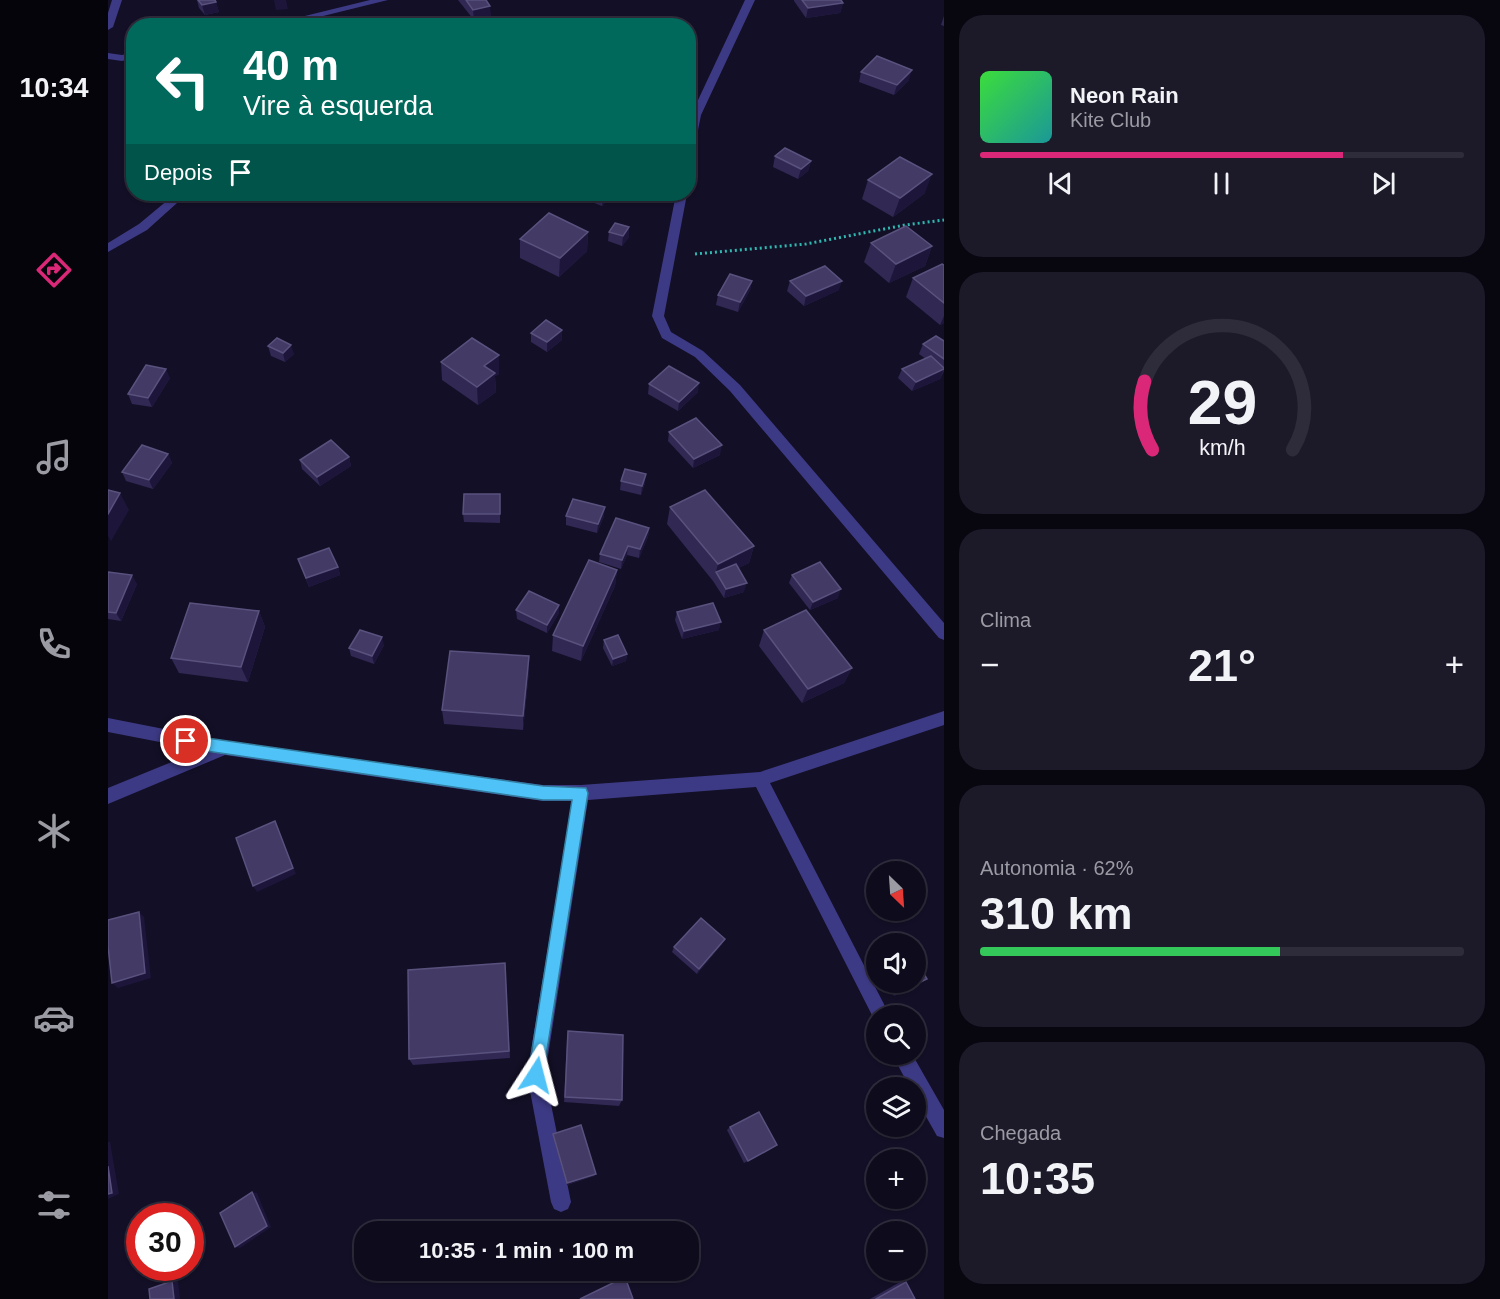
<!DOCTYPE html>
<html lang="pt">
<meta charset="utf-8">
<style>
body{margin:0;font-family:Arial,sans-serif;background:#1c1929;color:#f1f3f6;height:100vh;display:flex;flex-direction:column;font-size:22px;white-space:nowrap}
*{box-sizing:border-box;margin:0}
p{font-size:20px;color:#9b9ba3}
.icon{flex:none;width:33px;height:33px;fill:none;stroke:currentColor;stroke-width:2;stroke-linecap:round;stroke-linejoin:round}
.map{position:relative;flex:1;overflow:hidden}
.drawer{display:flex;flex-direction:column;gap:15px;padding:15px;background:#08060f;width:556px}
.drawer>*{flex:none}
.banner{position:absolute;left:18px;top:18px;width:570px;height:183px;border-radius:24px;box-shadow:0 2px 4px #0004,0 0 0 2px #2e2b3b;background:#00695c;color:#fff;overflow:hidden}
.needle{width:39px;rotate:155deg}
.buttons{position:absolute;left:758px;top:861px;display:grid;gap:12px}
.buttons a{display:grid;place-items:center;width:60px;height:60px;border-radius:50%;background:#0e0b1c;box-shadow:0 2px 4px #0004,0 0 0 2px #2e2b3b;font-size:30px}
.speed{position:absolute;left:18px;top:1203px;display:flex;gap:12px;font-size:30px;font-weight:700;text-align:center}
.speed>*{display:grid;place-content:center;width:78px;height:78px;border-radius:50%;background:#0e0b1c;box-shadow:0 2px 4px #0004,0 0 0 2px #2e2b3b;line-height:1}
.speed .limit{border:9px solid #d22;background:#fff;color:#111}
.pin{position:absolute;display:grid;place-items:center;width:51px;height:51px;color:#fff;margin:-26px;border:3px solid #fff;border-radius:50%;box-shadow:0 2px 6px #0007}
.me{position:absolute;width:66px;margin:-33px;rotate:9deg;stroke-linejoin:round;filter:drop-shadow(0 0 4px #0008)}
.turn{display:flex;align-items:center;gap:21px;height:126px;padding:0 18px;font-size:27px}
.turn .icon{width:78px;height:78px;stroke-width:2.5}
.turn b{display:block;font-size:42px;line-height:51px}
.then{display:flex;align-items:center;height:57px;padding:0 18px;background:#0003;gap:12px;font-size:22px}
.big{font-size:45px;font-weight:700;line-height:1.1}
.drawer .tile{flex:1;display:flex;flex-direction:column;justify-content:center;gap:9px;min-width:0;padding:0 21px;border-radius:24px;background:#1c1929}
.drawer .dial{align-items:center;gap:0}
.dial svg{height:156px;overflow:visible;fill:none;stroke:#2e2b3b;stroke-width:7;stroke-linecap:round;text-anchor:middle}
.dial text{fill:#f1f3f6;stroke:none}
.song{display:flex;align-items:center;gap:18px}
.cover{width:72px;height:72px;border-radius:9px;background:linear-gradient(135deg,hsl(120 70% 55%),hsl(180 70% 35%))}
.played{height:6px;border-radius:3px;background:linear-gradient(90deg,#db2777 75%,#2e2b3b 75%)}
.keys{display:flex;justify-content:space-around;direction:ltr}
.heat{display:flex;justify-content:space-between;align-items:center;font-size:33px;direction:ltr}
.charge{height:9px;border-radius:4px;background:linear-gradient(90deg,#34c759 62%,#2e2b3b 0)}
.trip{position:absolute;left:246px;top:1221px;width:345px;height:60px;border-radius:24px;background:#0e0b1c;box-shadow:0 2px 4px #0004,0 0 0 2px #2e2b3b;font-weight:700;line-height:60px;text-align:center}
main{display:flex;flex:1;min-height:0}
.tab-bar{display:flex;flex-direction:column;width:108px;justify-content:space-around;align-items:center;background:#06040b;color:#9b9ba3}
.tab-bar .icon{width:42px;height:42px}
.tab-bar .on{color:#db2777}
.tab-bar b{font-size:27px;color:#f1f3f6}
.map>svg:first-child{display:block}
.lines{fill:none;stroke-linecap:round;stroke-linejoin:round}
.path{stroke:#2fb8b0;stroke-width:3;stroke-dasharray:2 3;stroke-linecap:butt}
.minor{fill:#3d3a85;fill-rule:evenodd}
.wall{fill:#312854}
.shaded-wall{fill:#1d163a}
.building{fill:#433a66;stroke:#5a527e;stroke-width:1.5}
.route{fill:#4fc3f7;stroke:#337fa1;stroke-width:1.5}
</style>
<main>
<nav class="tab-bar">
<b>10:34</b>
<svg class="icon on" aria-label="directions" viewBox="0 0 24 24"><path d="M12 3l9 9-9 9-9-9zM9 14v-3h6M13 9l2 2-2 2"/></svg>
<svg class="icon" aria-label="music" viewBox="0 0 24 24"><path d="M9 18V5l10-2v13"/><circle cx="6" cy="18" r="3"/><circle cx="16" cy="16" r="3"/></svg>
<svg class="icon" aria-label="phone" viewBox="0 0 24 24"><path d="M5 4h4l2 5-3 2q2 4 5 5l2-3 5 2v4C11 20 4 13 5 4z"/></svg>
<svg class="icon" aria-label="climate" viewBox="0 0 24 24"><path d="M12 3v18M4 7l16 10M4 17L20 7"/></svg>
<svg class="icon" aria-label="car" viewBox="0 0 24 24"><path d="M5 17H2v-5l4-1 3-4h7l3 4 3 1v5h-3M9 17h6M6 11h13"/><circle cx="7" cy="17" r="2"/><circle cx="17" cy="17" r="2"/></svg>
<svg class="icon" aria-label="filters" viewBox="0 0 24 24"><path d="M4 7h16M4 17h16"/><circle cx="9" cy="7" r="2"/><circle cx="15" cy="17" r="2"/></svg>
</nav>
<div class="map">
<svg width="836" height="1299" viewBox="0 0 836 1299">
<rect width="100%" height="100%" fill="#130f26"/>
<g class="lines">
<path class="path" d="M 587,254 L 698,244 L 797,225 L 836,220"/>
<g class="minor">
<path d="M 4,0 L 14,0 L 5,27 L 0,30 L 0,13 Z"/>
<path d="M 262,0 L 280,0 L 215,16 L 205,26 L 194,26 L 199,20 L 176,26 L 156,26 Z"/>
<path d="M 637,0 L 647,0 L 593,115 L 585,155 L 580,158 L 583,115 Z"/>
<path d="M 26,52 L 26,58 L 14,61 L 0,59 L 0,53 L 14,55 Z"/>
<path d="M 67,194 L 79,194 L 39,230 L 0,252 L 0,243 L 31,224 Z"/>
<path d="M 568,194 L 579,194 L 556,316 L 563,332 L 595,351 L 632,385 L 836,623 L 836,640 L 831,638 L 622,391 L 587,357 L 554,338 L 544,316 Z"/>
<path d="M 836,711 L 836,725 L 662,783 L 779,1010 L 782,1016 L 768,1016 L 768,1023 L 648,787 L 480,800 L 437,1075 L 463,1202 L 460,1209 L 453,1212 L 446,1209 L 443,1202 L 419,1075 L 464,801 L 435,801 L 117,755 L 0,804 L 0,788 L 93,750 L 0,732 L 0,718 L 117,741 L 435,785 L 473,785 L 652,772 Z"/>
<path d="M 784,1054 L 804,1054 L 836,1110 L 836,1138 L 829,1136 L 807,1097 L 807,1088 L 802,1088 Z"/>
</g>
</g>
<g class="wall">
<path d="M 89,0 L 107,0 L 111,12 L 97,15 L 91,8 Z"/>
<path d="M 350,0 L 378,0 L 383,16 L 366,20 Z"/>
<path d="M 686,0 L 733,0 L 735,3 L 732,13 L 698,18 L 686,1 Z"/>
<path d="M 836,16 L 836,26 L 833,25 Z"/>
<path d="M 753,72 L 801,80 L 786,95 L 751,82 Z"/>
<path d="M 667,156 L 703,161 L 700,171 L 690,179 L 665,167 Z"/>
<path d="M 760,180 L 817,193 L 785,217 L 754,199 Z"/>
<path d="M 481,194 L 500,194 L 500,199 L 494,206 L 481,201 Z"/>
<path d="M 480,232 L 479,251 L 451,277 L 412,258 L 412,239 Z"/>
<path d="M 501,232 L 521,237 L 514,246 L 500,241 Z"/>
<path d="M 763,243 L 824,246 L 817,266 L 781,283 L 756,262 Z"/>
<path d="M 836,265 L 836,323 L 832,325 L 798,297 L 805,278 Z"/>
<path d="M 644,281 L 642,290 L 630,312 L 608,305 L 610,295 Z"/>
<path d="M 682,281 L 731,290 L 696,306 L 679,291 Z"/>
<path d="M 454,330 L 454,340 L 439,352 L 423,342 L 423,333 Z"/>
<path d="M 836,341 L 836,371 L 832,379 L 804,391 L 790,378 L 794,369 L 818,359 L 811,354 L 815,344 Z"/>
<path d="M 160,346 L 186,354 L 177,362 L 163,356 Z"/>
<path d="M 333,362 L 391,374 L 387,376 L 388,392 L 370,405 L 334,380 Z"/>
<path d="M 62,378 L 44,407 L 24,404 L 20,394 Z"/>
<path d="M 541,384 L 590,392 L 570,411 L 540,394 Z"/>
<path d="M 561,432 L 612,455 L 585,468 L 560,441 Z"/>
<path d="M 60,454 L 64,463 L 45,489 L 18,481 L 14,472 Z"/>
<path d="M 241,457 L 243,466 L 212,486 L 194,469 L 192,460 Z"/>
<path d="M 513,481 L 537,483 L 533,495 L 512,490 Z"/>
<path d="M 392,494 L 392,523 L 356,522 L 355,514 Z"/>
<path d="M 562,507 L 646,546 L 641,563 L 630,568 L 636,592 L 616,598 L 605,581 L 559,524 Z"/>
<path d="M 458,516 L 496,516 L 489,533 L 458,525 Z"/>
<path d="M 541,528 L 540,537 L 531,558 L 519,555 L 513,569 L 491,562 L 492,554 Z"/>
<path d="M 190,559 L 230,567 L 232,575 L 201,587 Z"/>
<path d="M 509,570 L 507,586 L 473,661 L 444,651 L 445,635 Z"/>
<path d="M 0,572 L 29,584 L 13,621 L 0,619 Z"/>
<path d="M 684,575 L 730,598 L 702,610 L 681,583 Z"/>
<path d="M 408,610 L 451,613 L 439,633 L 409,619 Z"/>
<path d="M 151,611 L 157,627 L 140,682 L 71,673 L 63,658 Z"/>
<path d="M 569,612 L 611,630 L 574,639 L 567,620 Z"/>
<path d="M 656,630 L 744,668 L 736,683 L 694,703 L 651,646 Z"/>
<path d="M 496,640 L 519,654 L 518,661 L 504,666 L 495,648 Z"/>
<path d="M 276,645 L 266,664 L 243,656 L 241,648 Z"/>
<path d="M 421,656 L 421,671 L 415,730 L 336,724 L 334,710 Z"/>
<path d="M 614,944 L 589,974 L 564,952 L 566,947 Z"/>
<path d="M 768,947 L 768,966 L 761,953 Z"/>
<path d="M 397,963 L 402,1058 L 305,1065 L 301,1059 Z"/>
<path d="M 819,979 L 813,983 L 786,996 L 778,982 L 807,982 Z"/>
<path d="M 460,1031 L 514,1100 L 511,1106 L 456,1102 L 459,1039 Z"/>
<path d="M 622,1127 L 669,1145 L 636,1163 L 619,1130 Z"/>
<path d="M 445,1134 L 488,1174 L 486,1176 L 459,1185 L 445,1136 Z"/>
<path d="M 792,1282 L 798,1282 L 807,1299 L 762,1299 Z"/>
</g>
<g class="shaded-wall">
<path d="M 166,0 L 178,0 L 180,9 L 168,10 Z"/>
<path d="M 108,2 L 111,12 L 97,15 L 94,5 Z"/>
<path d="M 735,3 L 732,13 L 698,18 L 700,8 Z"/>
<path d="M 382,6 L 383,16 L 366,20 L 365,10 Z"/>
<path d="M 804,70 L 801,80 L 786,95 L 789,85 Z"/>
<path d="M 703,161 L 700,171 L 690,179 L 693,169 Z"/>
<path d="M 824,174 L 817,193 L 785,217 L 792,198 Z"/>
<path d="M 496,194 L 500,194 L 500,199 L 494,206 L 495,196 Z"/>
<path d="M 521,227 L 521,237 L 514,246 L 515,236 Z"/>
<path d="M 480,232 L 479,251 L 451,277 L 452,258 Z"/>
<path d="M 824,246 L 817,266 L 781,283 L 788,264 Z"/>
<path d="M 644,281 L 642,290 L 630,312 L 632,302 Z"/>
<path d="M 734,281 L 731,290 L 696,306 L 698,296 Z"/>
<path d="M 836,316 L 836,323 L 832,325 Z"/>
<path d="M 454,330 L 454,340 L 439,352 L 439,342 Z"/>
<path d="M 183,345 L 186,354 L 177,362 L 175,353 Z"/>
<path d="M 391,355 L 391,374 L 387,376 L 388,392 L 370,405 L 369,387 L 376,366 Z"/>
<path d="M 58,369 L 62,378 L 44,407 L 40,398 Z"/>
<path d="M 836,369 L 832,379 L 804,391 L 808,382 Z"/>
<path d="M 591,383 L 590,392 L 570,411 L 571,402 Z"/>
<path d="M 614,445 L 612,455 L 585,468 L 586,459 Z"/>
<path d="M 60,454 L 64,463 L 45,489 L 41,480 Z"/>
<path d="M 241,457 L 243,466 L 212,486 L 209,477 Z"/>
<path d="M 538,474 L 537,483 L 533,495 L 534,486 Z"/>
<path d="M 12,493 L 21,510 L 3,541 L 0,536 L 0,514 Z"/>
<path d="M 497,507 L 496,516 L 489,533 L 490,524 Z"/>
<path d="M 541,528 L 540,537 L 531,558 L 532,549 Z"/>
<path d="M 520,546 L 519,555 L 513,569 L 514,560 Z"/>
<path d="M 646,546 L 641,563 L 611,578 L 608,572 L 610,564 Z"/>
<path d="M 230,567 L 232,575 L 201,587 L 198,578 Z"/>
<path d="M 509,570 L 507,586 L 473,661 L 475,646 Z"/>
<path d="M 24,575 L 29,584 L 13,621 L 8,613 Z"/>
<path d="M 639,583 L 636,592 L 616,598 L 618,589 Z"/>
<path d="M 733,589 L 730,598 L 702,610 L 705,602 Z"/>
<path d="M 451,605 L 451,613 L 439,633 L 439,625 Z"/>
<path d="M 151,611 L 157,627 L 140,682 L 133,667 Z"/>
<path d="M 613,622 L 611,630 L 574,639 L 576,631 Z"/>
<path d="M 274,637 L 276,645 L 266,664 L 264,656 Z"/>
<path d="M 519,654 L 518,661 L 504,666 L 505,659 Z"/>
<path d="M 421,656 L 421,671 L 415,730 L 415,716 Z"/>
<path d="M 744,668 L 736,683 L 694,703 L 700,689 Z"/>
<path d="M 167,821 L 170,828 L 188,874 L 149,892 L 145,886 Z"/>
<path d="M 31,912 L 36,917 L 43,978 L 10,988 L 4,983 Z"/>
<path d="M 617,939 L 614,944 L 589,974 L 591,969 Z"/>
<path d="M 819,979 L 813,983 L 786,996 L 791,992 Z"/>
<path d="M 0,1142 L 2,1142 L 11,1194 L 0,1199 Z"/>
<path d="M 488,1174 L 486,1176 L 459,1185 L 459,1183 Z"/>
<path d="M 144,1192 L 149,1193 L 163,1227 L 132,1248 L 127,1247 Z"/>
<path d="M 64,1281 L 70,1281 L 72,1299 L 66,1299 Z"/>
</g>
<g class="building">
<path d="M 90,0 L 107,0 L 108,2 L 94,5 Z"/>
<path d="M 358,0 L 378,0 L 382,6 L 365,10 Z"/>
<path d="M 694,0 L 733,0 L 735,3 L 700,8 Z"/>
<path d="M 769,56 L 804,70 L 789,85 L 753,72 Z"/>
<path d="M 677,148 L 703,161 L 693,169 L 667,156 Z"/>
<path d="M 792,157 L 824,174 L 792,198 L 760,180 Z"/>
<path d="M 441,213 L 480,232 L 452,258 L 412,239 Z"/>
<path d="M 507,223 L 521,227 L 515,236 L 501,232 Z"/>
<path d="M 798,226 L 824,246 L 788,264 L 763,243 Z"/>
<path d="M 834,264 L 836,265 L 836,303 L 805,278 Z"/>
<path d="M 717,266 L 734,281 L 698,296 L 682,281 Z"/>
<path d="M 622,274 L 644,281 L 632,302 L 610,295 Z"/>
<path d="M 438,320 L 454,330 L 439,342 L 423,333 Z"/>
<path d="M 828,336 L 836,341 L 836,359 L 815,344 Z"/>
<path d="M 169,338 L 183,345 L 175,353 L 160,346 Z"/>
<path d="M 364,338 L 391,355 L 376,366 L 387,373 L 369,387 L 333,362 Z"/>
<path d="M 823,356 L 836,368 L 836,369 L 808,382 L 794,369 Z"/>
<path d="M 38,365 L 58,369 L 40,398 L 20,394 Z"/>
<path d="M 561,366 L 591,383 L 571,402 L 541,384 Z"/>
<path d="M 588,418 L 614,445 L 586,459 L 561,432 Z"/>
<path d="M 223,440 L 241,457 L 209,477 L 192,460 Z"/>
<path d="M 34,445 L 60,454 L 41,480 L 14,472 Z"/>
<path d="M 517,469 L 538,474 L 534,486 L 513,481 Z"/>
<path d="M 0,490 L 12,493 L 0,514 Z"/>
<path d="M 597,490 L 646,546 L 610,564 L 562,507 Z"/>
<path d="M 356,494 L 392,494 L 392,514 L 355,514 Z"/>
<path d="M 465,499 L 497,507 L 490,524 L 458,516 Z"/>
<path d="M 508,518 L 541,528 L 532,549 L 520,546 L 514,560 L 492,554 Z"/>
<path d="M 221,548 L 230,567 L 198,578 L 190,559 Z"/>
<path d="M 481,560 L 509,570 L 475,646 L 445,635 Z"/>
<path d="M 712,562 L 733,589 L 705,602 L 684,575 Z"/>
<path d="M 628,564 L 639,583 L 618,589 L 608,572 Z"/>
<path d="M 0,572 L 24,575 L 8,613 L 0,612 Z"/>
<path d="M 421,591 L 451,605 L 439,625 L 408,610 Z"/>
<path d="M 82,603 L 151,611 L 133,667 L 63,658 Z"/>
<path d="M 605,603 L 613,622 L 576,631 L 569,612 Z"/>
<path d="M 698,610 L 744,668 L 700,689 L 656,630 Z"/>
<path d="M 252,630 L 274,637 L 264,656 L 241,648 Z"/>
<path d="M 510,635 L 519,654 L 505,659 L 496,640 Z"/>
<path d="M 342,651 L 421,656 L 415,716 L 334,710 Z"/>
<path d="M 167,821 L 185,868 L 145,886 L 128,838 Z"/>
<path d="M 31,912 L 37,973 L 4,983 L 0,946 L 0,920 Z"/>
<path d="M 593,918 L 617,939 L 591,969 L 566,947 Z"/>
<path d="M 793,936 L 797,944 L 775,944 Z"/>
<path d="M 807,959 L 819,979 L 791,992 L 786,982 L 807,982 Z"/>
<path d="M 397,963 L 401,1051 L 301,1059 L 300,970 Z"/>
<path d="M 460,1031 L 515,1035 L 514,1100 L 457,1097 Z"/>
<path d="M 651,1112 L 669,1145 L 640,1161 L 622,1127 Z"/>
<path d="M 473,1125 L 488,1174 L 459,1183 L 445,1134 Z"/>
<path d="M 0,1166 L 4,1193 L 0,1194 Z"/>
<path d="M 144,1192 L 159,1226 L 127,1247 L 112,1213 Z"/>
<path d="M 517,1277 L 525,1299 L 472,1299 Z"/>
<path d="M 64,1281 L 66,1299 L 42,1299 L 41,1289 Z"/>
<path d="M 798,1282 L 807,1299 L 768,1299 Z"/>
</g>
<path class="route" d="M 78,735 L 435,786 L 478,788 L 480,793 L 434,1081 L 428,1083 L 422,1081 L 420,1075 L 464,800 L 435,800 L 78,748 L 73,746 L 71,741 L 73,737 Z"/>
</svg>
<div class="buttons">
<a><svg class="needle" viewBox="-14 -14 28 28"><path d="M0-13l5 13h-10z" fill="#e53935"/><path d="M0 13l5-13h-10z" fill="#9b9ba3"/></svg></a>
<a><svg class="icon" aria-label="sound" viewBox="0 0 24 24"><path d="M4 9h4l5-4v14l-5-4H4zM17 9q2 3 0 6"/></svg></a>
<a><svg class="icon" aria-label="search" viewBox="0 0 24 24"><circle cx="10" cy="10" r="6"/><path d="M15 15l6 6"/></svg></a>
<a><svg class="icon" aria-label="layers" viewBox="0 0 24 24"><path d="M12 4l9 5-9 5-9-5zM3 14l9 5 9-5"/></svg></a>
<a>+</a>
<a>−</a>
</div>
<div class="speed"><div class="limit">30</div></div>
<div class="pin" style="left:78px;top:741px;background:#d93025"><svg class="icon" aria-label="arrive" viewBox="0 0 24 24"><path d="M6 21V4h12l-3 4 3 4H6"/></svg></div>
<svg class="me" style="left:428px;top:1075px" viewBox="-20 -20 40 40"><path d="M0-17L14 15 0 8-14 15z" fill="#4fc3f7" stroke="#fff" stroke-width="4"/></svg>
<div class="trip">10:35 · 1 min · 100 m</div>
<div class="banner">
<div class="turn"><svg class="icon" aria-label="left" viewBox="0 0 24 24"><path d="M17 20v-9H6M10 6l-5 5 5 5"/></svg><div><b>40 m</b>Vire à esquerda</div></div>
<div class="then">Depois<svg class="icon" aria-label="arrive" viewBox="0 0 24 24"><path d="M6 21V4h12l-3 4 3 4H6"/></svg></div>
</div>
</div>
<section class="drawer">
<div class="tile">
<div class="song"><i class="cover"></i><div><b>Neon Rain</b><p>Kite Club</p></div></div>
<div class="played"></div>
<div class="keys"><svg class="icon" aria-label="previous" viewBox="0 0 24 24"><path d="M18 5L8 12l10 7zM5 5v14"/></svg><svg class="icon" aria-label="pause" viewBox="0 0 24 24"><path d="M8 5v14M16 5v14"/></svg><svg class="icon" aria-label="next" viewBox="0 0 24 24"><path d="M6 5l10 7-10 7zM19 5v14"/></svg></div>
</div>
<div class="tile dial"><svg viewBox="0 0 100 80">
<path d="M14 69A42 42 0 1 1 86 69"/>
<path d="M14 69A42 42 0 0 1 10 34" stroke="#db2777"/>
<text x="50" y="56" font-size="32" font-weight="700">29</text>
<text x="50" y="72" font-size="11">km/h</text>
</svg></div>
<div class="tile"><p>Clima</p>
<div class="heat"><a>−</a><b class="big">21°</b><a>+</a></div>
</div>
<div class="tile"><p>Autonomia · 62%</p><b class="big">310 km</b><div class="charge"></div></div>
<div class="tile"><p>Chegada</p><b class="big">10:35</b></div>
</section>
</main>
